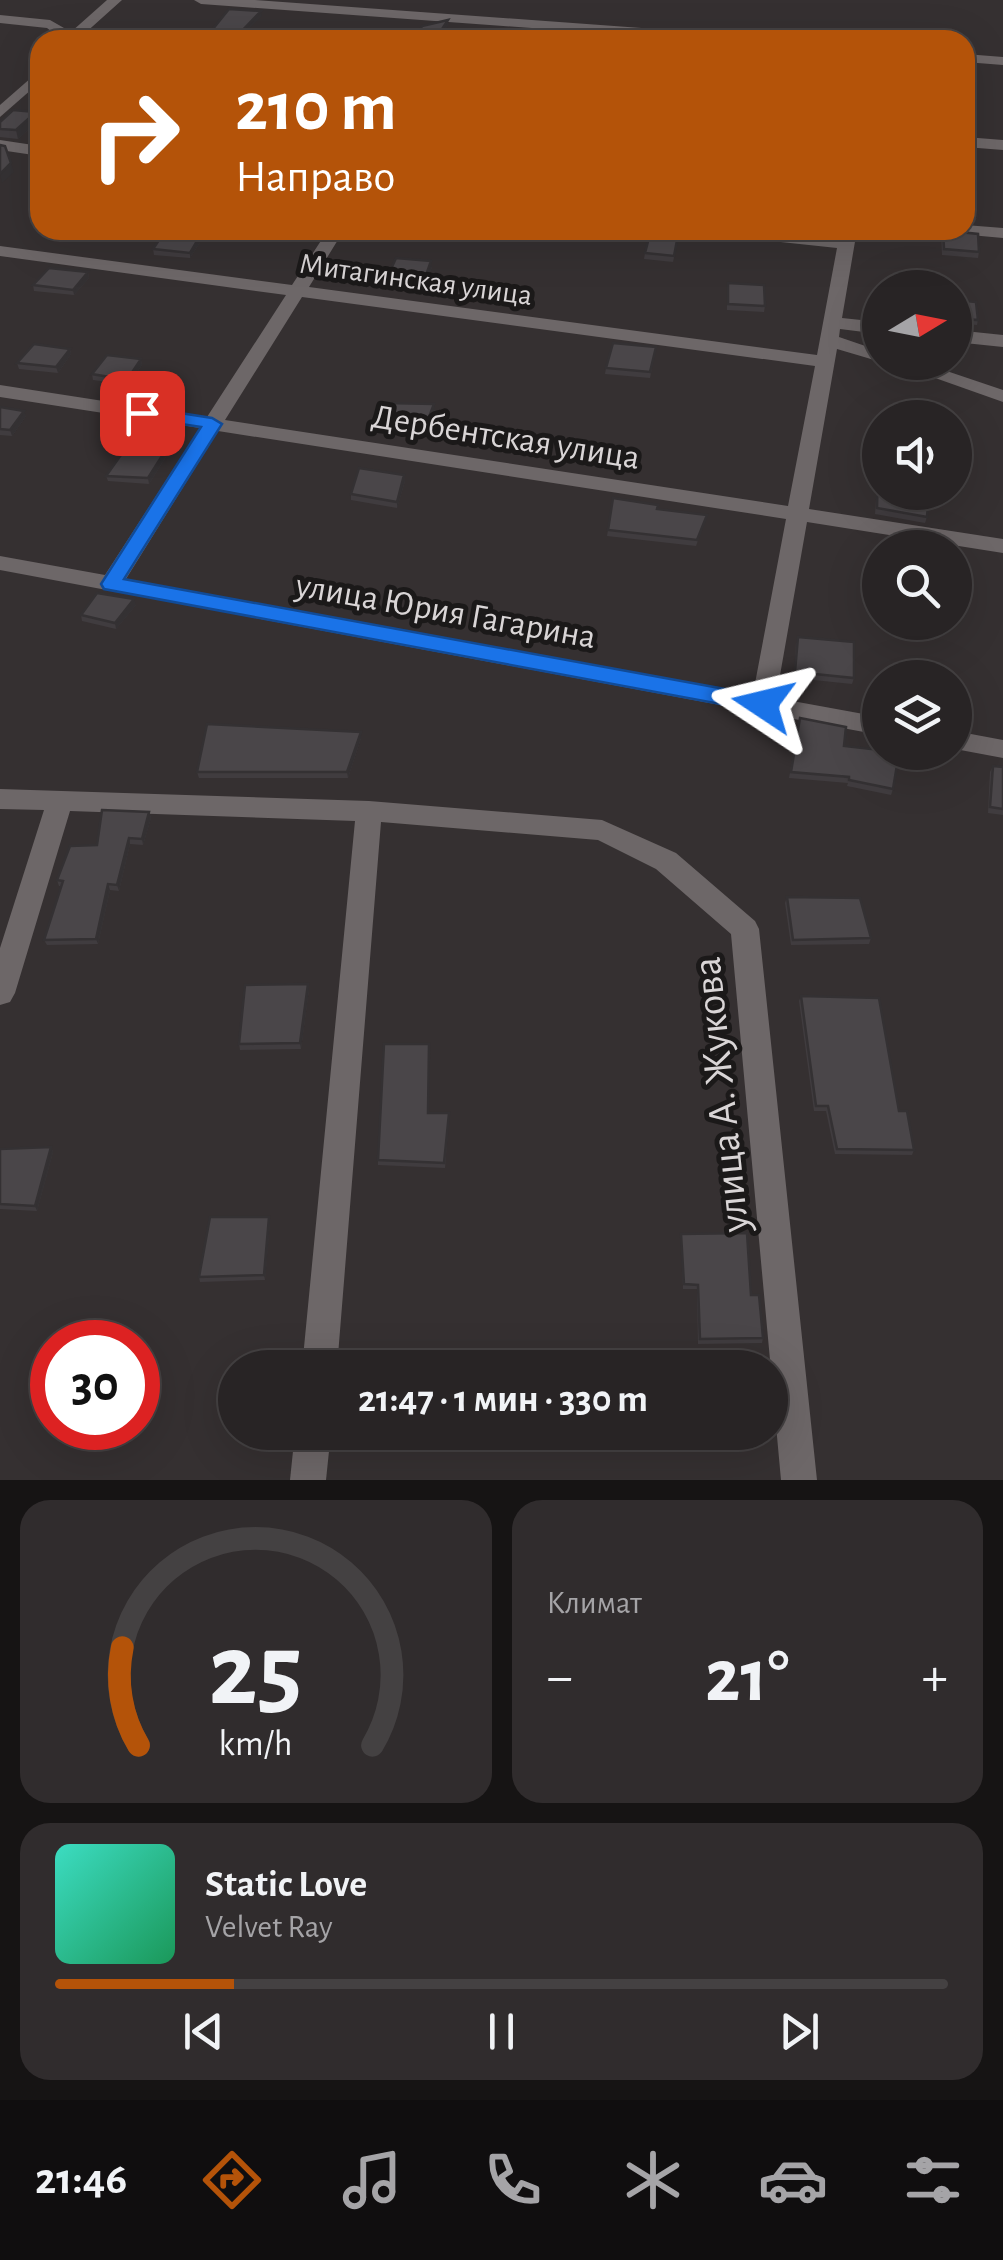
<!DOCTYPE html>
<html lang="ru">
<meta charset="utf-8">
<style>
body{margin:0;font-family:"Alegreya Sans",sans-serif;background:#302c2d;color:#f1f3f6;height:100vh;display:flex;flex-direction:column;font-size:38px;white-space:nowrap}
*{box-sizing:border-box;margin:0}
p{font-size:32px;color:#a5a4a7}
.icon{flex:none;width:55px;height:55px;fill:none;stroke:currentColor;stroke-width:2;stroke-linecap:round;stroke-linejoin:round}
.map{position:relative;height:1480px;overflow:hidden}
.panel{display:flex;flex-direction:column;gap:20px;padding:20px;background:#161414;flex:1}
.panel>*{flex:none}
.hud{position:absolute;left:30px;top:30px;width:945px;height:210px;border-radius:30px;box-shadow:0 10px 40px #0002,0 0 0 2px #444142;background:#b45309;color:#fff;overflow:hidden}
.needle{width:65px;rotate:80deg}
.controls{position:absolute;left:862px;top:270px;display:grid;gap:20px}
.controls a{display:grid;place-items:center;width:110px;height:110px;border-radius:50%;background:#282425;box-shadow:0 10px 40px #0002,0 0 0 2px #444142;font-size:50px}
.speed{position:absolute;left:30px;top:1320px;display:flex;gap:20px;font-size:50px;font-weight:700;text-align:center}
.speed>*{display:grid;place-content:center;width:130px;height:130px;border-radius:50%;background:#282425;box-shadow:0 10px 40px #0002,0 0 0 2px #444142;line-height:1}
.speed .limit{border:15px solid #d22;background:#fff;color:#111}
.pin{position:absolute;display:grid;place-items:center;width:85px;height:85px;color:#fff;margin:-42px;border-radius:20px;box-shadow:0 5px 15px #0006}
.me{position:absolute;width:110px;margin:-55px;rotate:280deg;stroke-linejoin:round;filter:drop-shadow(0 0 8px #0008)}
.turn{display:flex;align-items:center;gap:35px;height:210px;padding:0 40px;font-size:45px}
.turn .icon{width:130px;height:130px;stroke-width:2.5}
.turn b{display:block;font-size:70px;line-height:85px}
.big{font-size:75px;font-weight:700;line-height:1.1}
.panel .tile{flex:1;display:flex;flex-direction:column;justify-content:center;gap:15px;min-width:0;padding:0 35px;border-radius:30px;background:#302c2d}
.panel .dial{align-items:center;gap:0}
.dial svg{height:260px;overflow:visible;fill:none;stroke:#444142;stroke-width:7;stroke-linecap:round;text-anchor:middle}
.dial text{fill:#f1f3f6;stroke:none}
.song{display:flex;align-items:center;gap:30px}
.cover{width:120px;height:120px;border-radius:15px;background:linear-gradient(135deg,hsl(170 70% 55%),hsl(150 70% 35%))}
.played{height:10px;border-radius:5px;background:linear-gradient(90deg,#b45309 20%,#444142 20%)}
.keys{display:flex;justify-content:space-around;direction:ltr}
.heat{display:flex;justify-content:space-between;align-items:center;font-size:55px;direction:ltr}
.panel .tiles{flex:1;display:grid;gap:20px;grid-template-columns:1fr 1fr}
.tile:last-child{grid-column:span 2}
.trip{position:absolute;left:218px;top:1350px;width:570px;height:100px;border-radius:50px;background:#282425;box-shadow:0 10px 40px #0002,0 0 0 2px #444142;font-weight:700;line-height:100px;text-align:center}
.tabs{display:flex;height:160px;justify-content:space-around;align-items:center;background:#100e0f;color:#a5a4a7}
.tabs .icon{width:70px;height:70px}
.tabs .active{color:#b45309}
.tabs b{font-size:45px;color:#f1f3f6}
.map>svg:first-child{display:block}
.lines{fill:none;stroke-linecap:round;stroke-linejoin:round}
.minor{fill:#6d6768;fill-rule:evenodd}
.wall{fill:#403c3f}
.shaded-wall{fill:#343133}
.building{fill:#4a4649;stroke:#343133;stroke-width:2.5}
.route{fill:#1a73e8;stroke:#114b97;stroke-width:2.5}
.labels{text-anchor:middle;stroke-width:10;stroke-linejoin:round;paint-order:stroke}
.far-street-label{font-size:30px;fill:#d9d5d6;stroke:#1b1919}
.street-label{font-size:35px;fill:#d9d5d6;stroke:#1b1919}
.near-street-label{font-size:42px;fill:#d9d5d6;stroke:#1b1919}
</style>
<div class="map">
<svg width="1003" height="1480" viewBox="0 0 1003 1480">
<rect width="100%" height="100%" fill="#353031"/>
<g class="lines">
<g class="minor">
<path d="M 107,0 L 122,0 L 83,35 L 96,40 L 63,40 L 47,28 L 0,23 L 0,15 L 50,20 L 71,32 Z"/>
<path d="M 194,0 L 255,0 L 751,36 L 758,40 L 695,40 L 201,4 Z"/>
<path d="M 965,54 L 1003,57 L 1003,65 L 965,62 Z"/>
<path d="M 40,70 L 40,82 L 0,117 L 0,105 Z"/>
<path d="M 965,137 L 1003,140 L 1003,150 L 965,147 Z"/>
<path d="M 0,140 L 40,146 L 40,156 L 0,150 Z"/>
<path d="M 965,225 L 1003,228 L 1003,238 L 959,234 L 957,230 L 965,230 Z"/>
<path d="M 328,230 L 344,230 L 309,287 L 817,355 L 837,248 L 715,235 L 707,230 L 763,230 L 839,238 L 841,230 L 857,230 L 842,318 L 880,322 L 880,334 L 840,329 L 839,337 L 880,351 L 881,362 L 837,349 L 809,509 L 1003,539 L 1003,553 L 807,522 L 776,698 L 880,717 L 880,735 L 0,570 L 0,556 L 105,575 L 200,428 L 0,397 L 0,385 L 207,417 L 286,295 L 0,256 L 0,246 L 292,285 ZM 302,297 L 815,366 L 788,506 L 225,420 ZM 218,431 L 786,519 L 753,694 L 126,579 Z"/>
<path d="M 955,330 L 1003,335 L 1003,347 L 955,342 Z"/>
<path d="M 890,362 L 920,362 L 1003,390 L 1003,402 Z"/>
<path d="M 955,731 L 1003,740 L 1003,758 L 955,749 Z"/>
<path d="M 0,789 L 369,801 L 602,820 L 676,853 L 755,921 L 759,929 L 817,1480 L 781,1480 L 731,934 L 656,869 L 598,840 L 381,822 L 337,1368 L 302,1368 L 355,821 L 70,811 L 15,993 L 10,1002 L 0,1005 L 0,948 L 44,810 L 0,809 Z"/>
<path d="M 295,1432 L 331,1432 L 326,1480 L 290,1480 Z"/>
</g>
</g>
<g class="wall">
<path d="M 36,112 L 38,121 L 18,139 L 0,137 L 0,122 Z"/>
<path d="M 965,195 L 977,217 L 975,222 L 965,221 Z"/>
<path d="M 680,230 L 673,262 L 644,259 L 645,253 Z"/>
<path d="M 941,230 L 959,230 L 979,252 L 978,258 L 942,255 Z"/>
<path d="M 201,241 L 190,258 L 154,255 L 153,249 Z"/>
<path d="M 432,267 L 424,286 L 387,283 L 387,278 Z"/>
<path d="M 88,272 L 89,278 L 74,295 L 34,291 L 33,285 Z"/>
<path d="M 727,289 L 765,306 L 764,312 L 727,310 Z"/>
<path d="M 955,300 L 978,320 L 977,325 L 955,323 Z"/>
<path d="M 656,347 L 650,378 L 605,374 L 606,368 Z"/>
<path d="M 70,349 L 71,354 L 58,373 L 19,369 L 17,363 Z"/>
<path d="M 141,359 L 142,365 L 128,385 L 93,380 L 92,374 Z"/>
<path d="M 0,407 L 26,416 L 12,436 L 0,435 Z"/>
<path d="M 435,410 L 424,436 L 382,433 L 381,428 Z"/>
<path d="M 182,431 L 149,484 L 108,481 L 106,476 Z"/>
<path d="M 878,470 L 927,517 L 925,523 L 875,514 Z"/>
<path d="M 404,475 L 405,481 L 397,508 L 351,500 L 351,494 Z"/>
<path d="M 657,509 L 707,515 L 696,546 L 607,536 L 608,530 Z"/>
<path d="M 136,605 L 116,629 L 82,621 L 81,615 Z"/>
<path d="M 796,643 L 854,678 L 852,684 L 794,678 Z"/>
<path d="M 800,718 L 844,746 L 893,789 L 891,795 L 847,786 L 848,783 L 789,778 Z"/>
<path d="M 361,738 L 348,778 L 199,778 L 197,772 Z"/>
<path d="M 993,766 L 1003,767 L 1003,815 L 988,813 L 990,772 Z"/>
<path d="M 149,812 L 151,818 L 143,845 L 130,844 L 119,891 L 110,890 L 98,944 L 47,945 L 44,940 L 61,886 L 59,886 L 57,880 L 97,845 Z"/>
<path d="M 787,897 L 871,938 L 869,944 L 791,945 L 785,903 Z"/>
<path d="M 308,984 L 309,989 L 301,1049 L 240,1050 L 239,1044 Z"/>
<path d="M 801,996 L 899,1111 L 914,1150 L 912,1155 L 835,1154 L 826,1111 L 814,1111 L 799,1001 Z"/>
<path d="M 428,1113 L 449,1118 L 445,1168 L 378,1165 L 378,1160 Z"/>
<path d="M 51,1147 L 53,1152 L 37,1211 L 0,1209 L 0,1149 Z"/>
<path d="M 269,1217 L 270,1222 L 265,1280 L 200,1282 L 199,1277 Z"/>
<path d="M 681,1234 L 751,1295 L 763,1338 L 762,1343 L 698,1344 L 697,1289 L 683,1289 Z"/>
<path d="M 653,1432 L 717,1432 L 716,1436 L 653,1434 Z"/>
</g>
<g class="shaded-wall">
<path d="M 261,11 L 262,16 L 238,40 L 233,40 Z"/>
<path d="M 448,20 L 448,26 L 439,40 L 435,40 Z"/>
<path d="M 36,112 L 38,121 L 18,139 L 16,130 Z"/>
<path d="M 11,163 L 14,172 L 2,183 L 0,174 Z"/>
<path d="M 200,236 L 201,241 L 190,258 L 190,253 Z"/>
<path d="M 431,261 L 432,267 L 424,286 L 424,281 Z"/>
<path d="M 88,272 L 89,278 L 74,295 L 73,290 Z"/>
<path d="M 70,349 L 71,354 L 58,373 L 56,367 Z"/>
<path d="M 141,359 L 142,365 L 128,385 L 127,380 Z"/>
<path d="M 434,404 L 435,410 L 424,436 L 424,430 Z"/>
<path d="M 24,411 L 26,416 L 12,436 L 10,430 Z"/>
<path d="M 181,426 L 182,431 L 149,484 L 148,478 Z"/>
<path d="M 404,475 L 405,481 L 397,508 L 397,502 Z"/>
<path d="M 134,599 L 136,605 L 116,629 L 115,623 Z"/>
<path d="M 361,732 L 361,738 L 348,778 L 347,772 Z"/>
<path d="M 149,812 L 151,818 L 143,845 L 142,839 Z"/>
<path d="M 129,838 L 130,844 L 119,891 L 117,885 Z"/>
<path d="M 108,884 L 110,890 L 98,944 L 96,939 Z"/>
<path d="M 308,984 L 309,989 L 301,1049 L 300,1043 Z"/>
<path d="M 51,1147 L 53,1152 L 37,1211 L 35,1206 Z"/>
<path d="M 269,1217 L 270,1222 L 265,1280 L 264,1275 Z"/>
</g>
<g class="building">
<path d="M 229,9 L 261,11 L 233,40 L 204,40 Z"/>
<path d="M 448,20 L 435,40 L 415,40 L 422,26 Z"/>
<path d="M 13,110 L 36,112 L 16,130 L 0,129 L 0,122 Z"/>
<path d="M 0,145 L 5,146 L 11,163 L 0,174 Z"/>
<path d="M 965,195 L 975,196 L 977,217 L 965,217 Z"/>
<path d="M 651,230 L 679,230 L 674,256 L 645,253 Z"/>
<path d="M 943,230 L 959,230 L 960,232 L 978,234 L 979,252 L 944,249 Z"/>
<path d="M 165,231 L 200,236 L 190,253 L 153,249 Z"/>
<path d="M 396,258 L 431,261 L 424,281 L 387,278 Z"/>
<path d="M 49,268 L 88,272 L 73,290 L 33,285 Z"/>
<path d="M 728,283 L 764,285 L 765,306 L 728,304 Z"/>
<path d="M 955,300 L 976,302 L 978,320 L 955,318 Z"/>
<path d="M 613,343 L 656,347 L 650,372 L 606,368 Z"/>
<path d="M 34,344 L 70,349 L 56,367 L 17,363 Z"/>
<path d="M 107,355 L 141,359 L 127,380 L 92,374 Z"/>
<path d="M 385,403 L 434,404 L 424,430 L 381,428 Z"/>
<path d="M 0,407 L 24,411 L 10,430 L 0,429 Z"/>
<path d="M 145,421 L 181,426 L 148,478 L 106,476 Z"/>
<path d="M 359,468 L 404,475 L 397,502 L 351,494 Z"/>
<path d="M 878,470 L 880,470 L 880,492 L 929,492 L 927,517 L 877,508 Z"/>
<path d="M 613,498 L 658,505 L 657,509 L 707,515 L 697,540 L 608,530 Z"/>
<path d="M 97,593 L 134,599 L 115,623 L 81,615 Z"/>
<path d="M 798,637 L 854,642 L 854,678 L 795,672 Z"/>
<path d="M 800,718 L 846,727 L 844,746 L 880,750 L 880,752 L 899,753 L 893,789 L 849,780 L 849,777 L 791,772 Z"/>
<path d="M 207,724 L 361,732 L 347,772 L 197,772 Z"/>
<path d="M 993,766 L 1003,767 L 1003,809 L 990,807 Z"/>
<path d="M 102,810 L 149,812 L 142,839 L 129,838 L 117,885 L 108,884 L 96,939 L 44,940 L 63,881 L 57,880 L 70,846 L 97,845 Z"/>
<path d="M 787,897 L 860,898 L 871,938 L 793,940 Z"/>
<path d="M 308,984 L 300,1043 L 239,1044 L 245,985 Z"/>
<path d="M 801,996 L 879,998 L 899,1111 L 907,1111 L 914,1150 L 837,1149 L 828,1106 L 816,1106 Z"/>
<path d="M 384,1044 L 429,1044 L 428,1113 L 449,1113 L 444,1163 L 378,1160 Z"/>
<path d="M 51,1147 L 35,1206 L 0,1204 L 0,1149 Z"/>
<path d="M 210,1217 L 269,1217 L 264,1275 L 199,1277 Z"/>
<path d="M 747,1233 L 751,1295 L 759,1295 L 763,1338 L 700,1339 L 698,1285 L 684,1284 L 681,1234 Z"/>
<path d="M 711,1366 L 711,1368 L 650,1367 Z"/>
</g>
<path class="route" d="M 142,407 L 212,418 L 222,424 L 124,579 L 763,696 L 774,704 L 763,712 L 104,589 L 101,584 L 201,427 L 135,417 L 133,413 Z"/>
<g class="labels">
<g class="far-street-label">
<text transform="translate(416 279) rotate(8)" y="10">Митагинская улица</text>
</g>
<g class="street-label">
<text transform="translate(506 436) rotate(9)" y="12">Дербентская улица</text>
<text transform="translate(446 610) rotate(10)" y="12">улица Юрия Гагарина</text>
</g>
<g class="near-street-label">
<text transform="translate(719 1095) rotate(-96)" y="15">улица А. Жукова</text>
</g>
</g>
</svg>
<div class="controls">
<a><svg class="needle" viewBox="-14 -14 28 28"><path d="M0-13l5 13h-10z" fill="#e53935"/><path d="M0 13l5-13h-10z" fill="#a5a4a7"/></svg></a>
<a><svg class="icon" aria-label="sound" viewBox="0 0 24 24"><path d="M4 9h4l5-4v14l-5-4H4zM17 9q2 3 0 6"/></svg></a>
<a><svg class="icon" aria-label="search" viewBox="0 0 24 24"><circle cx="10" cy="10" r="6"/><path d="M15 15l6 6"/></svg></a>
<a><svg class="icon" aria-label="layers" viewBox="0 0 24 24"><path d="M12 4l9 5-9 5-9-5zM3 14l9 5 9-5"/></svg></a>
</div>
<div class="speed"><div class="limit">30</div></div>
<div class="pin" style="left:142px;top:413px;background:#d93025"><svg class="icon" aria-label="arrive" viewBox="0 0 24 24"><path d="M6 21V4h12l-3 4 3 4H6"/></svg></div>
<svg class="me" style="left:763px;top:704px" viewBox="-20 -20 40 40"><path d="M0-17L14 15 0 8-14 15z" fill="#1a73e8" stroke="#fff" stroke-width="4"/></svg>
<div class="trip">21:47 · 1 мин · 330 m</div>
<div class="hud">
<div class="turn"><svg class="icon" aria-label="right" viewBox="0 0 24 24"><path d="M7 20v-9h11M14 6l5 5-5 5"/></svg><div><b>210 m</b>Направо</div></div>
</div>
</div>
<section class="panel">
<div class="tiles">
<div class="tile dial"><svg viewBox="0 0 100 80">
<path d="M14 69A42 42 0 1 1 86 69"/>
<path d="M14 69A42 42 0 0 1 9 39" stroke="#b45309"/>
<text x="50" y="56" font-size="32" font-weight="700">25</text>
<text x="50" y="72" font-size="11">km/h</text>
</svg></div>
<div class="tile"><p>Климат</p>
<div class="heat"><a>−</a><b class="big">21°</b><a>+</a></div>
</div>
<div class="tile">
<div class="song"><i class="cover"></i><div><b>Static Love</b><p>Velvet Ray</p></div></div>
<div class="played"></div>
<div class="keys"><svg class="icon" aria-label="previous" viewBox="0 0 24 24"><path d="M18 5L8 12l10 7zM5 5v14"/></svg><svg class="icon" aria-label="pause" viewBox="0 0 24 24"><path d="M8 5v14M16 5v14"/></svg><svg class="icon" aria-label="next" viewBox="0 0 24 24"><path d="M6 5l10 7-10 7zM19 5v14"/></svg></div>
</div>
</div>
</section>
<nav class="tabs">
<b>21:46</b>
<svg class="icon active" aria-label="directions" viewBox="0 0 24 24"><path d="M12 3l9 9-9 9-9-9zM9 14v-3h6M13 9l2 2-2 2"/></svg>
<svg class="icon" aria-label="music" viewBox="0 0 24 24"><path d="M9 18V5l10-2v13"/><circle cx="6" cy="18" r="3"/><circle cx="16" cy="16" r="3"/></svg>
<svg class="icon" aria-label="phone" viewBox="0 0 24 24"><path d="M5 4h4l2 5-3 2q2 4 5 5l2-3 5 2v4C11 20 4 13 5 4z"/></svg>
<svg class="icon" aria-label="climate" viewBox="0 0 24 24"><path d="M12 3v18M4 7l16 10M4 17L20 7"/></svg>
<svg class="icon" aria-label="car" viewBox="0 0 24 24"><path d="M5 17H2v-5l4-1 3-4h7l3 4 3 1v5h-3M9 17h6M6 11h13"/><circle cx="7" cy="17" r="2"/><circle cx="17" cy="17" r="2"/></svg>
<svg class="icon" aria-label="filters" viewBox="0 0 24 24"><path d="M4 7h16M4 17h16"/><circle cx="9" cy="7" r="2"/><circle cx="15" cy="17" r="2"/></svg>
</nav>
